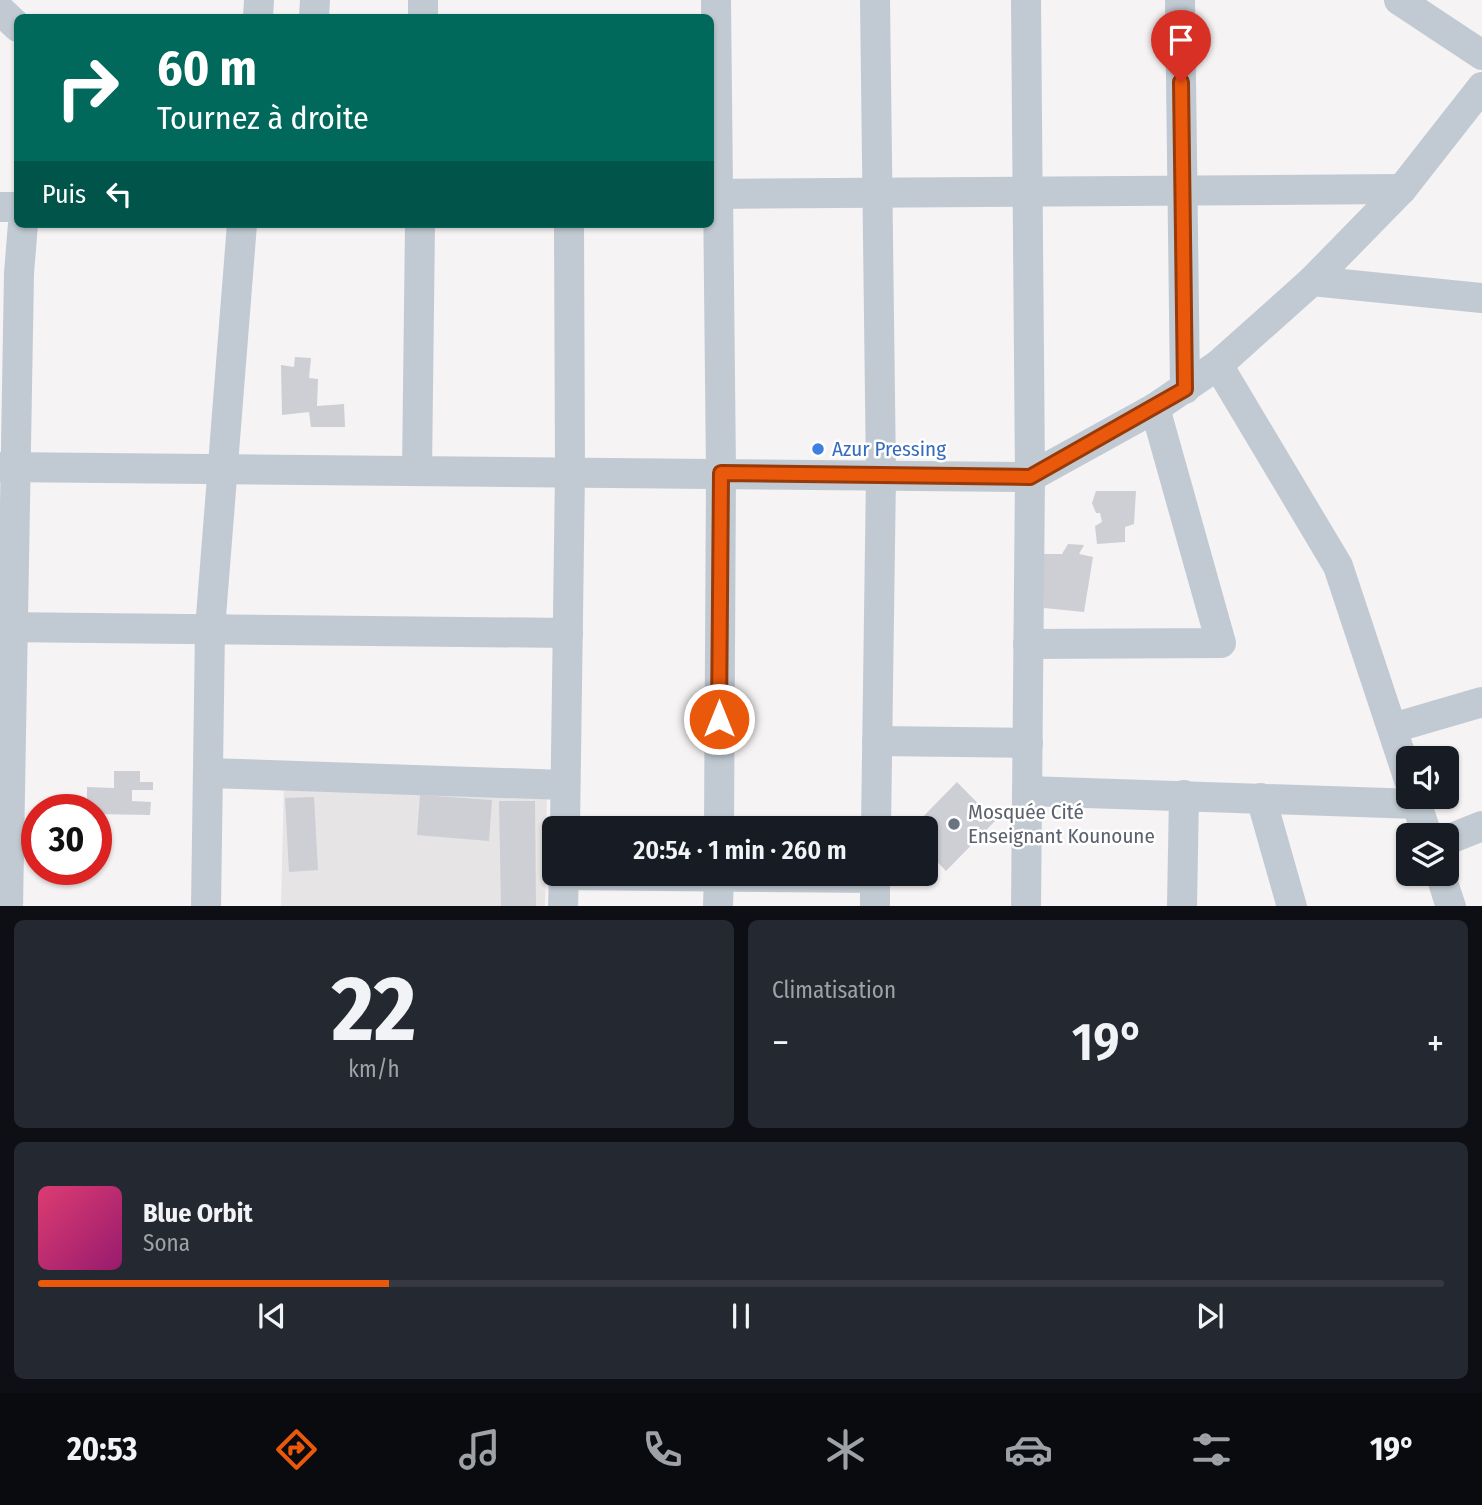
<!DOCTYPE html>
<html lang="fr">
<meta charset="utf-8">
<style>
body{margin:0;font-family:"Fira Sans Condensed",sans-serif;background:#242831;color:#f1f3f6;height:100vh;display:flex;flex-direction:column;font-size:26px;white-space:nowrap}
*{box-sizing:border-box;margin:0}
p{font-size:23px;color:#9ea1a6}
.icon{flex:none;width:38px;height:38px;fill:none;stroke:currentColor;stroke-width:2;stroke-linecap:round;stroke-linejoin:round}
.map{position:relative;height:906px;overflow:hidden}
.sheet{display:flex;flex-direction:column;gap:14px;padding:14px;background:#0d0f14;flex:1}
.sheet>*{flex:none}
.banner{position:absolute;left:14px;top:14px;width:700px;height:214px;border-radius:10px;box-shadow:0 2px 5px #0004;background:#00695c;color:#fff;overflow:hidden}
.fabs{position:absolute;left:1396px;top:746px;display:grid;gap:14px}
.fabs a{display:grid;place-items:center;width:63px;height:63px;border-radius:10px;background:#171b24;box-shadow:0 2px 5px #0004;font-size:35px}
.speed{position:absolute;left:21px;top:794px;display:flex;gap:14px;font-size:35px;font-weight:700;text-align:center}
.speed>*{display:grid;place-content:center;width:91px;height:91px;border-radius:50%;background:#171b24;box-shadow:0 2px 5px #0004;line-height:1}
.speed .limit{border:10px solid #d22;background:#fff;color:#111}
.pin{position:absolute;display:grid;place-items:center;width:60px;height:60px;color:#fff;margin:-72px -30px;border-radius:50% 50% 50% 0;rotate:-45deg;box-shadow:0 0 7px #0007}
.pin .icon{rotate:45deg}
.me{position:absolute;width:77px;margin:-38px;rotate:0deg;stroke-linejoin:round;filter:drop-shadow(0 0 5px #0008)}
.turn{display:flex;align-items:center;gap:24px;height:147px;padding:0 28px;font-size:32px}
.turn .icon{width:91px;height:91px;stroke-width:2.5}
.turn b{display:block;font-size:49px;line-height:60px}
.then{display:flex;align-items:center;height:66px;padding:0 28px;background:#0003;gap:14px;font-size:26px}
.big{font-size:52px;font-weight:600;line-height:1.1}
.sheet .widget{flex:1;display:flex;flex-direction:column;justify-content:center;gap:10px;min-width:0;padding:0 24px;border-radius:10px;background:#242831}
.sheet .dial{align-items:center;gap:0}
.dial b{font-size:91px;line-height:1}
.song{display:flex;align-items:center;gap:21px}
.cover{width:84px;height:84px;border-radius:10px;background:linear-gradient(135deg,hsl(340 70% 55%),hsl(320 70% 35%))}
.played{height:7px;border-radius:4px;background:linear-gradient(90deg,#ea580c 25%,#363941 25%)}
.keys{display:flex;justify-content:space-around;direction:ltr}
.heat{display:flex;justify-content:space-between;align-items:center;font-size:38px;direction:ltr}
.sheet .tiles{flex:1;display:grid;gap:14px;grid-template-columns:1fr 1fr}
.widget:last-child{grid-column:span 2}
.trip{position:absolute;left:542px;top:816px;width:396px;height:70px;border-radius:10px;background:#171b24;box-shadow:0 2px 5px #0004;font-weight:600;line-height:70px;text-align:center}
.tab-bar{display:flex;height:112px;justify-content:space-around;align-items:center;background:#090b0e;color:#9ea1a6}
.tab-bar .icon{width:49px;height:49px}
.tab-bar .active{color:#ea580c}
.tab-bar b{font-size:32px;color:#f1f3f6}
.map>svg:first-child{display:block}
.education{fill:#e6e4e5}
.building{fill:#cdcfd5}
.lines{fill:none;stroke-linecap:round;stroke-linejoin:round}
.minor{stroke:#c1cad2;stroke-width:30}
.route-casing{stroke:#983908;stroke-width:18}
.route{stroke:#ea580c;stroke-width:12}
.shop-dot{fill:#3f7fe0;stroke:#fff;stroke-width:2.5}
.worship-dot{fill:#6b7280;stroke:#fff;stroke-width:2.5}
.labels{text-anchor:middle;stroke-width:5;stroke-linejoin:round;paint-order:stroke}
.shop-label{font-size:21px;fill:#366cbe;stroke:#fff;text-anchor:start}
.worship-label{font-size:21px;fill:#5b616d;stroke:#fff;text-anchor:start}
</style>
<div class="map">
<svg width="1482" height="907" viewBox="0 0 1482 907">
<rect width="100%" height="100%" fill="#f5f3f3"/>
<path class="education" d="M 284,781 L 547,787 L 545,906 L 281,907 Z"/>
<g class="building">
<path d="M 295,357 L 311,358 L 309,378 L 318,379 L 317,406 L 344,404 L 345,427 L 311,427 L 309,412 L 282,415 L 281,365 L 294,367 Z"/>
<path d="M 1096,491 L 1136,491 L 1134,524 L 1125,527 L 1125,542 L 1097,544 L 1095,526 L 1102,522 L 1100,513 L 1096,513 L 1092,503 Z"/>
<path d="M 1068,544 L 1084,545 L 1079,554 L 1093,557 L 1084,612 L 1044,608 L 1042,554 L 1062,554 Z"/>
<path d="M 114,771 L 140,771 L 140,782 L 153,782 L 153,790 L 132,790 L 132,801 L 151,802 L 150,815 L 96,814 L 96,810 L 87,810 L 87,787 L 114,788 Z"/>
<path d="M 957,782 L 995,821 L 946,871 L 926,850 L 926,828 L 912,828 Z"/>
<path d="M 420,795 L 492,800 L 489,841 L 417,835 Z"/>
<path d="M 314,797 L 318,870 L 289,872 L 285,798 Z"/>
<path d="M 499,801 L 535,801 L 536,907 L 501,907 Z"/>
</g>
<g class="lines">
<g class="minor">
<path d="M 716,0 L 721,473 L 719,828"/>
<path d="M 875,0 L 881,475 L 876,828"/>
<path d="M 1026,0 L 1030,477 L 1026,907"/>
<path d="M 1180,0 L 1185,389"/>
<path d="M 1399,0 L 1482,55"/>
<path d="M 0,10 L 18,27"/>
<path d="M 258,18 L 259,0"/>
<path d="M 314,18 L 315,0"/>
<path d="M 423,18 L 423,0"/>
<path d="M 710,194 L 1402,189"/>
<path d="M 0,207 L 18,207"/>
<path d="M 1312,281 L 1482,298"/>
<path d="M 1218,365 L 1338,566 L 1409,780"/>
<path d="M 0,467 L 1030,477 L 1155,408 L 1218,365 L 1312,281 L 1402,189 L 1482,87"/>
<path d="M 417,471 L 420,224"/>
<path d="M 0,627 L 568,633"/>
<path d="M 1028,644 L 1221,643 L 1155,408"/>
<path d="M 1393,728 L 1482,702"/>
<path d="M 877,741 L 1028,743"/>
<path d="M 208,773 L 565,785"/>
<path d="M 1027,791 L 1417,804"/>
<path d="M 1414,796 L 1427,835"/>
<path d="M 1261,798 L 1292,907"/>
<path d="M 565,828 L 570,472 L 569,224"/>
<path d="M 1447,840 L 1482,826"/>
<path d="M 1440,873 L 1451,907"/>
<path d="M 564,875 L 875,878"/>
<path d="M 8,907 L 19,273 L 23,224"/>
<path d="M 206,907 L 210,629 L 242,224"/>
<path d="M 563,907 L 564,873"/>
<path d="M 718,907 L 719,873"/>
<path d="M 875,907 L 875,873"/>
<path d="M 1182,907 L 1184,795"/>
</g>
</g>
<g class="lines">
<g class="route-casing">
<path id="route" d="M 719,719 L 721,473 L 1030,477 L 1185,389 L 1181,82"/>
</g>
<use href="#route" class="route"/>
</g>
<circle class="shop-dot" cx="818" cy="449" r="7"/>
<circle class="worship-dot" cx="954" cy="824" r="7"/>
<g class="labels">
<g class="shop-label">
<text x="832" y="456">Azur Pressing</text>
</g>
<g class="worship-label">
<text x="968" y="819">Mosquée Cité<tspan x="968" dy="24">Enseignant Kounoune</tspan></text>
</g>
</g>
</svg>
<div class="fabs">
<a><svg class="icon" aria-label="sound" viewBox="0 0 24 24"><path d="M4 9h4l5-4v14l-5-4H4zM17 9q2 3 0 6"/></svg></a>
<a><svg class="icon" aria-label="layers" viewBox="0 0 24 24"><path d="M12 4l9 5-9 5-9-5zM3 14l9 5 9-5"/></svg></a>
</div>
<div class="speed"><div class="limit">30</div></div>
<div class="pin" style="left:1181px;top:82px;background:#d93025"><svg class="icon" aria-label="arrive" viewBox="0 0 24 24"><path d="M6 21V4h12l-3 4 3 4H6"/></svg></div>
<svg class="me" style="left:719px;top:719px" viewBox="-20 -20 40 40"><circle r="17" fill="#ea580c" stroke="#fff" stroke-width="3"/><path d="M0-11L8 9 0 5-8 9z" fill="#fff"/></svg>
<div class="trip">20:54 · 1 min · 260 m</div>
<div class="banner">
<div class="turn"><svg class="icon" aria-label="right" viewBox="0 0 24 24"><path d="M7 20v-9h11M14 6l5 5-5 5"/></svg><div><b>60 m</b>Tournez à droite</div></div>
<div class="then">Puis<svg class="icon" aria-label="left" viewBox="0 0 24 24"><path d="M17 20v-9H6M10 6l-5 5 5 5"/></svg></div>
</div>
</div>
<section class="sheet">
<div class="tiles">
<div class="widget dial"><b>22</b><p>km/h</p></div>
<div class="widget"><p>Climatisation</p>
<div class="heat"><a>−</a><b class="big">19°</b><a>+</a></div>
</div>
<div class="widget">
<div class="song"><i class="cover"></i><div><b>Blue Orbit</b><p>Sona</p></div></div>
<div class="played"></div>
<div class="keys"><svg class="icon" aria-label="previous" viewBox="0 0 24 24"><path d="M18 5L8 12l10 7zM5 5v14"/></svg><svg class="icon" aria-label="pause" viewBox="0 0 24 24"><path d="M8 5v14M16 5v14"/></svg><svg class="icon" aria-label="next" viewBox="0 0 24 24"><path d="M6 5l10 7-10 7zM19 5v14"/></svg></div>
</div>
</div>
</section>
<nav class="tab-bar">
<b>20:53</b>
<svg class="icon active" aria-label="directions" viewBox="0 0 24 24"><path d="M12 3l9 9-9 9-9-9zM9 14v-3h6M13 9l2 2-2 2"/></svg>
<svg class="icon" aria-label="music" viewBox="0 0 24 24"><path d="M9 18V5l10-2v13"/><circle cx="6" cy="18" r="3"/><circle cx="16" cy="16" r="3"/></svg>
<svg class="icon" aria-label="phone" viewBox="0 0 24 24"><path d="M5 4h4l2 5-3 2q2 4 5 5l2-3 5 2v4C11 20 4 13 5 4z"/></svg>
<svg class="icon" aria-label="climate" viewBox="0 0 24 24"><path d="M12 3v18M4 7l16 10M4 17L20 7"/></svg>
<svg class="icon" aria-label="car" viewBox="0 0 24 24"><path d="M5 17H2v-5l4-1 3-4h7l3 4 3 1v5h-3M9 17h6M6 11h13"/><circle cx="7" cy="17" r="2"/><circle cx="17" cy="17" r="2"/></svg>
<svg class="icon" aria-label="filters" viewBox="0 0 24 24"><path d="M4 7h16M4 17h16"/><circle cx="9" cy="7" r="2"/><circle cx="15" cy="17" r="2"/></svg>
<b>19°</b>
</nav>
